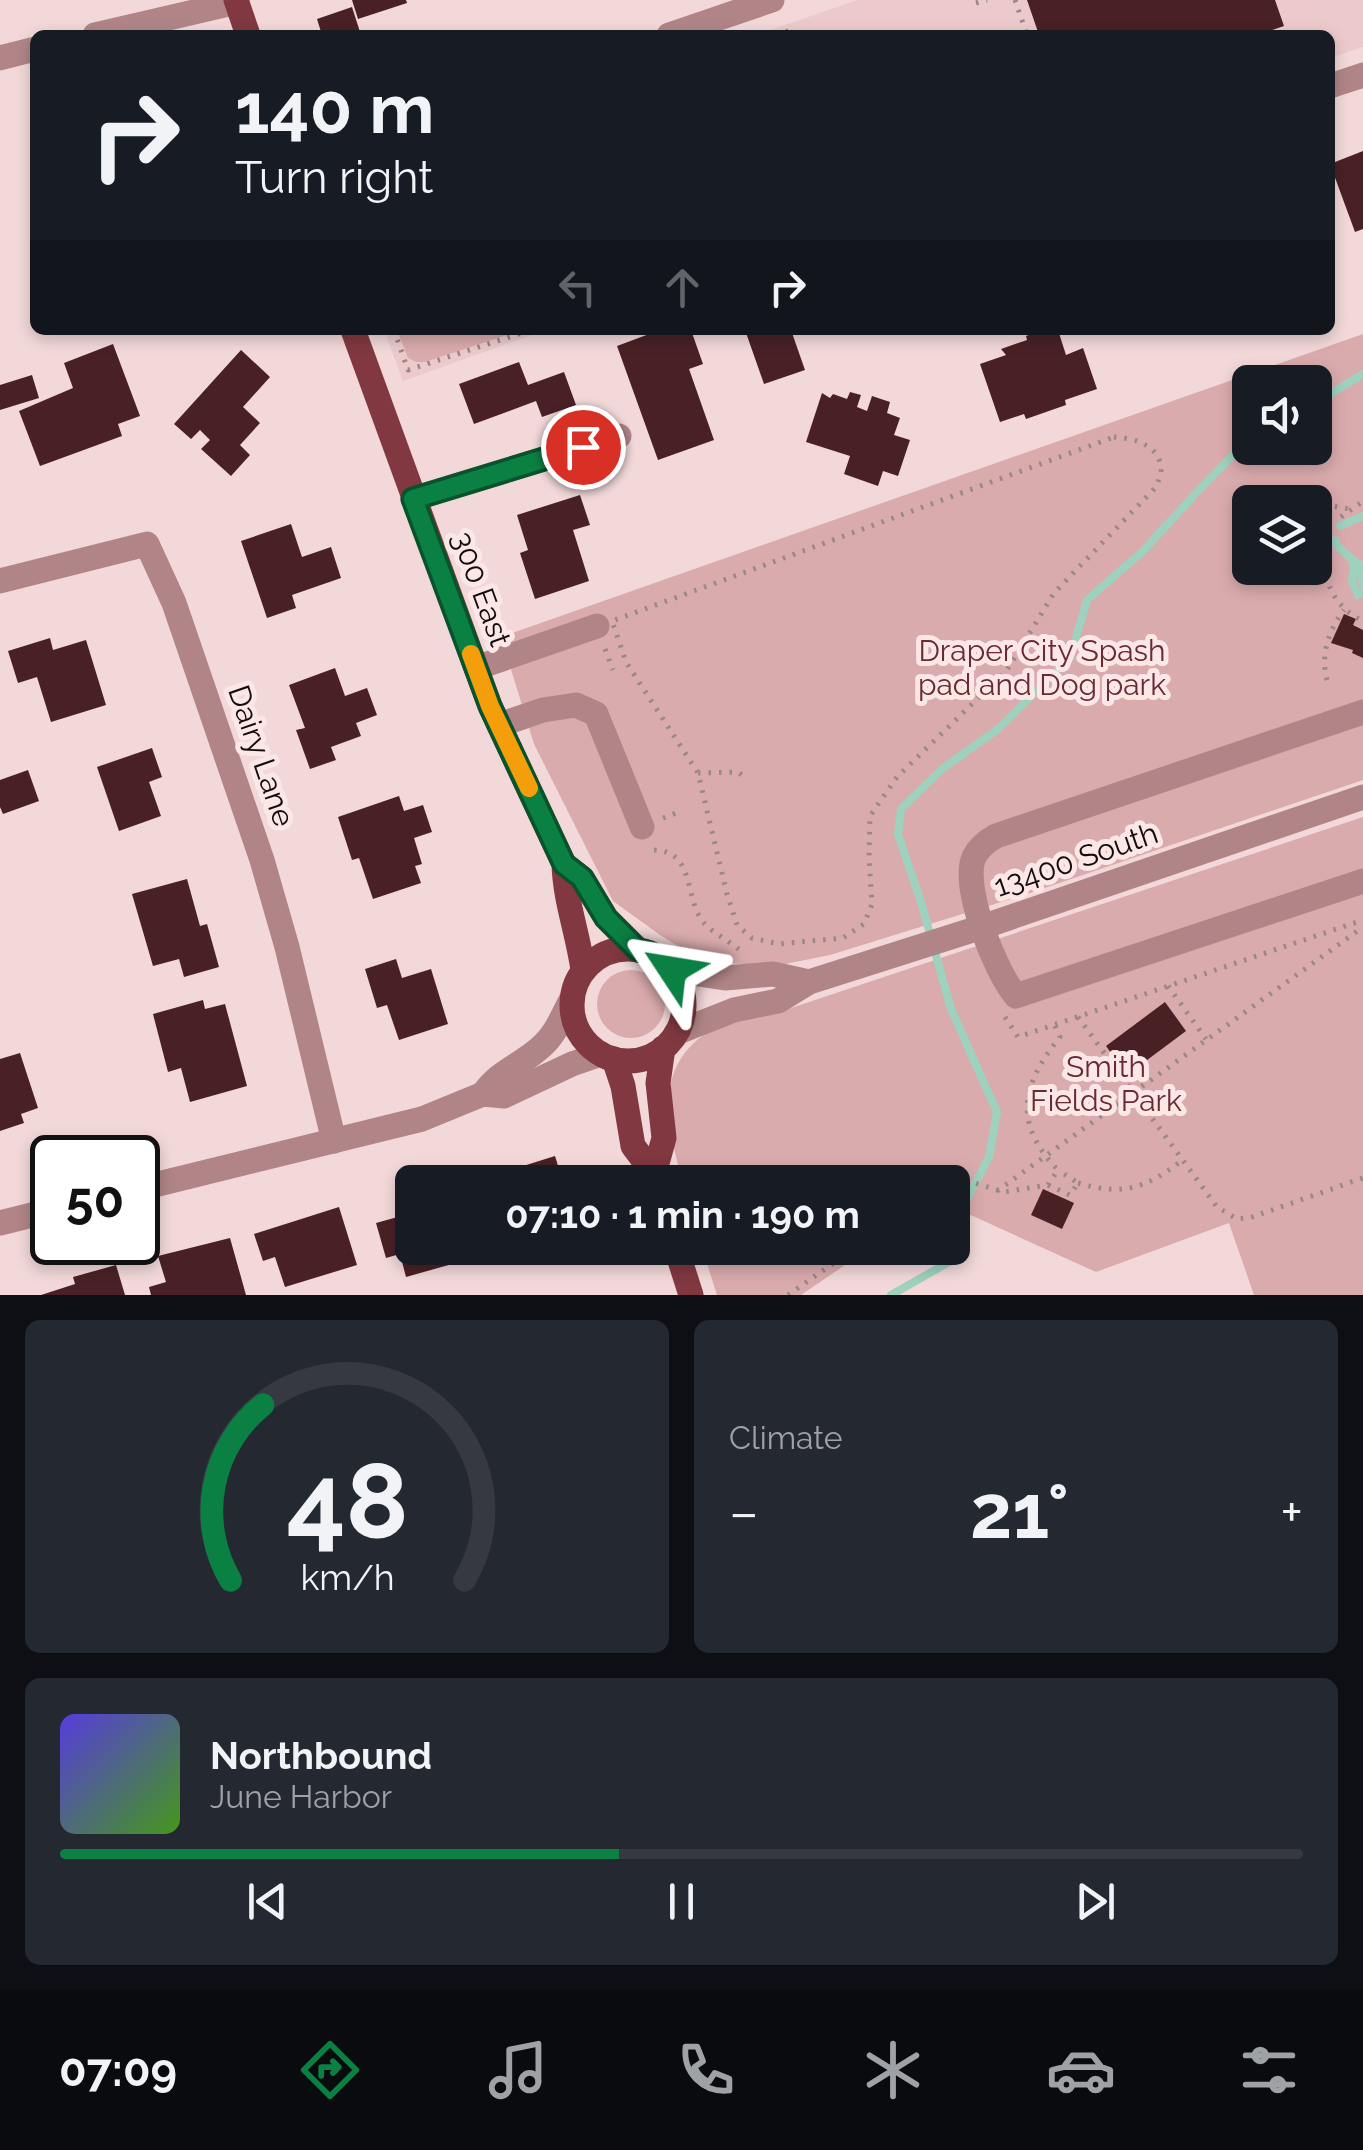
<!DOCTYPE html>
<meta charset="utf-8">
<style>
body{margin:0;font-family:Raleway,sans-serif;background:#242831;color:#f1f3f6;height:100vh;display:flex;flex-direction:column;font-size:38px;white-space:nowrap}
*{box-sizing:border-box;margin:0}
p{font-size:32px;color:#9ea1a6}
.icon{flex:none;width:55px;height:55px;fill:none;stroke:currentColor;stroke-width:2;stroke-linecap:round;stroke-linejoin:round}
.map{position:relative;height:1295px;overflow:hidden}
.drawer{display:flex;flex-direction:column;gap:25px;padding:25px;background:#0d0f14;flex:1}
.drawer>*{flex:none}
.top-card{position:absolute;left:30px;top:30px;width:1305px;height:305px;border-radius:15px;box-shadow:0 5px 15px #0003;background:#171b24;color:#f1f3f6;overflow:hidden}
.tools{position:absolute;left:1232px;top:365px;display:grid;gap:20px}
.tools a{display:grid;place-items:center;width:100px;height:100px;border-radius:15px;background:#171b24;box-shadow:0 5px 15px #0003;font-size:50px}
.speed{position:absolute;left:30px;top:1135px;display:flex;gap:20px;font-size:50px;font-weight:700;text-align:center}
.speed>*{display:grid;place-content:center;width:130px;height:130px;border-radius:50%;background:#171b24;box-shadow:0 5px 15px #0003;line-height:1}
.speed .limit{border:5px solid #111;border-radius:15px;background:#fff;color:#111}
.pin{position:absolute;display:grid;place-items:center;width:85px;height:85px;color:#fff;margin:-42px;border:5px solid #fff;border-radius:50%;box-shadow:0 2px 10px #0007}
.me{position:absolute;width:110px;margin:-55px;rotate:303deg;stroke-linejoin:round;filter:drop-shadow(0 0 8px #0008)}
.turn{display:flex;align-items:center;gap:35px;height:210px;padding:0 40px;font-size:45px}
.turn .icon{width:130px;height:130px;stroke-width:2.5}
.turn b{display:block;font-size:70px;line-height:85px}
.lanes{display:flex;align-items:center;height:95px;padding:0 40px;background:#0003;justify-content:center;gap:50px;direction:ltr}
.lanes .off{opacity:.35}
.big{font-size:75px;font-weight:700;line-height:1.1}
.drawer .widget{flex:1;display:flex;flex-direction:column;justify-content:center;gap:15px;min-width:0;padding:0 35px;border-radius:15px;background:#242831}
.drawer .dial{align-items:center;gap:0}
.dial svg{height:260px;overflow:visible;fill:none;stroke:#363941;stroke-width:7;stroke-linecap:round;text-anchor:middle}
.dial text{fill:#f1f3f6;stroke:none}
.song{display:flex;align-items:center;gap:30px}
.cover{width:120px;height:120px;border-radius:15px;background:linear-gradient(135deg,hsl(250 70% 55%),hsl(100 70% 35%))}
.played{height:10px;border-radius:5px;background:linear-gradient(90deg,#0b8043 45%,#363941 45%)}
.keys{display:flex;justify-content:space-around;direction:ltr}
.heat{display:flex;justify-content:space-between;align-items:center;font-size:55px;direction:ltr}
.drawer .tiles{flex:1;display:grid;gap:25px;grid-template-columns:1fr 1fr}
.widget:last-child{grid-column:span 2}
.trip{position:absolute;left:395px;top:1165px;width:575px;height:100px;border-radius:15px;background:#171b24;box-shadow:0 5px 15px #0003;font-weight:700;line-height:100px;text-align:center}
.dock{display:flex;height:160px;justify-content:space-around;align-items:center;background:#090b0e;color:#9ea1a6}
.dock .icon{width:70px;height:70px}
.dock .current{color:#0b8043}
.dock b{font-size:45px;color:#f1f3f6}
.map>svg:first-child{display:block}
.built{fill:#eccacb}
.green{fill:#daabad;fill-rule:evenodd}
.lines{fill:none;stroke-linecap:round;stroke-linejoin:round}
.stream{stroke:#9ed1be;stroke-width:8}
.building{fill:#492125}
.path{stroke:#9a8787;stroke-width:5;stroke-dasharray:2.5 8;stroke-linecap:butt}
.minor{stroke:#b18587;stroke-width:25}
.major{stroke:#813840;stroke-width:25}
.route-casing{stroke:#07532c;stroke-width:25}
.route{stroke:#0b8043;stroke-width:18}
.slow{stroke:#f59e0b;stroke-width:18}
.labels{text-anchor:middle;stroke-width:10;stroke-linejoin:round;paint-order:stroke}
.street-label{font-size:30px;fill:#140c0c;stroke:#fce7e7}
.park-label{font-size:30px;fill:#692b32;stroke:#fce7e7}
</style>
<div class="map">
<svg width="1363" height="1295" viewBox="0 0 1363 1295">
<rect width="100%" height="100%" fill="#f2d8d9"/>
<g class="built">
<path d="M 857,0 L 1363,0 L 1363,47 L 1330,58 L 1330,35 L 756,35 Z"/>
<path d="M 384,330 L 546,330 L 403,381 Z"/>
</g>
<g class="green">
<path d="M 397,330 L 522,330 L 425,362 L 416,362 L 408,358 Z"/>
<path d="M 1363,334 L 1363,780 L 1024,895 L 830,955 L 770,967 L 700,960 L 660,935 L 613,901 L 534,744 L 501,637 ZM 1250,382 L 1315,382 L 1315,448 L 1250,448 ZM 1250,502 L 1315,502 L 1315,568 L 1250,568 Z"/>
<path d="M 1363,817 L 1363,1295 L 1254,1295 L 1229,1223 L 1096,1272 L 953,1207 L 952,1182 L 683,1182 C 664,1118 652,1056 725,1023 C 741,1016 762,1015 779,1012 Z"/>
<circle cx="631" cy="1004" r="34"/>
<path d="M 702,1248 L 870,1248 L 801,1295 L 717,1295 Z"/>
</g>
<g class="lines">
<g class="stream">
<path d="M 1315,403 L 1363,374"/>
<path d="M 1340,526 L 1363,516"/>
<path d="M 1335,540 L 1337,546 L 1352,559 L 1354,569 L 1352,581 L 1358,595 L 1363,593"/>
<path d="M 1352,559 L 1360,565 L 1363,585"/>
<path d="M 891,1295 L 958,1257 L 966,1201 L 989,1157 L 997,1112 L 951,1009 L 921,902 L 898,834 L 901,809 L 942,769 L 998,729 L 1070,658 L 1087,600 L 1143,551 L 1196,493 L 1236,452 L 1250,444"/>
</g>
</g>
<g class="building">
<path d="M 352,0 L 406,0 L 407,3 L 358,19 Z"/>
<path d="M 1027,0 L 1275,0 L 1284,26 L 1257,35 L 1055,35 L 1054,31 L 1039,35 Z"/>
<path d="M 352,7 L 361,35 L 322,35 L 317,19 Z"/>
<path d="M 1363,151 L 1363,229 L 1355,232 L 1330,164 Z"/>
<path d="M 660,330 L 691,330 L 703,364 L 689,369 L 714,440 L 658,460 L 617,346 Z"/>
<path d="M 745,330 L 791,330 L 805,370 L 764,384 Z"/>
<path d="M 1042,330 L 1058,330 L 1066,355 L 1083,348 L 1097,389 L 1065,400 L 1066,405 L 1026,419 L 1024,414 L 1000,422 L 980,364 L 1006,355 L 1001,349 L 1027,340 L 1026,336 Z"/>
<path d="M 113,344 L 140,416 L 118,424 L 122,436 L 40,466 L 19,411 L 73,388 L 64,363 Z"/>
<path d="M 241,350 L 270,377 L 243,407 L 260,423 L 240,445 L 250,455 L 231,476 L 201,449 L 210,440 L 200,430 L 191,439 L 174,424 Z"/>
<path d="M 519,362 L 528,385 L 564,372 L 576,405 L 542,417 L 536,401 L 474,424 L 459,384 Z"/>
<path d="M 32,375 L 39,398 L 0,410 L 0,385 Z"/>
<path d="M 850,392 L 861,395 L 857,407 L 867,411 L 872,396 L 890,402 L 887,413 L 900,418 L 894,435 L 910,440 L 898,476 L 883,471 L 878,486 L 844,474 L 850,456 L 806,442 L 822,393 L 830,398 L 833,394 L 847,399 Z"/>
<path d="M 580,495 L 590,525 L 573,530 L 589,581 L 535,599 L 520,553 L 528,550 L 517,515 Z"/>
<path d="M 291,524 L 302,557 L 331,547 L 341,578 L 292,595 L 296,608 L 267,618 L 241,541 Z"/>
<path d="M 1344,614 L 1356,619 L 1353,625 L 1363,630 L 1363,658 L 1352,653 L 1353,650 L 1331,643 Z"/>
<path d="M 50,638 L 53,650 L 86,640 L 106,705 L 51,722 L 37,677 L 18,683 L 8,651 Z"/>
<path d="M 335,668 L 345,696 L 367,688 L 377,715 L 356,723 L 361,736 L 331,747 L 336,760 L 310,769 L 296,730 L 305,728 L 289,685 Z"/>
<path d="M 152,748 L 162,777 L 149,782 L 161,816 L 119,831 L 97,767 Z"/>
<path d="M 28,770 L 39,801 L 3,814 L 0,807 L 0,780 Z"/>
<path d="M 399,796 L 404,811 L 423,805 L 432,832 L 414,838 L 422,864 L 415,866 L 421,883 L 373,899 L 359,858 L 352,860 L 338,817 Z"/>
<path d="M 187,879 L 200,926 L 207,924 L 219,967 L 184,977 L 179,959 L 153,966 L 132,894 Z"/>
<path d="M 396,959 L 402,978 L 431,969 L 448,1024 L 399,1040 L 387,1005 L 377,1008 L 365,969 Z"/>
<path d="M 203,1000 L 205,1009 L 225,1004 L 247,1086 L 190,1102 L 181,1068 L 168,1072 L 153,1014 Z"/>
<path d="M 1165,1002 L 1186,1031 L 1127,1075 L 1106,1046 Z"/>
<path d="M 20,1053 L 38,1108 L 21,1114 L 24,1123 L 0,1131 L 0,1059 Z"/>
<path d="M 555,1156 L 563,1182 L 493,1182 L 491,1176 Z"/>
<path d="M 1043,1189 L 1074,1203 L 1062,1229 L 1031,1215 Z"/>
<path d="M 339,1207 L 357,1265 L 285,1287 L 275,1257 L 263,1261 L 254,1234 Z"/>
<path d="M 412,1213 L 412,1248 L 467,1248 L 470,1259 L 406,1277 L 400,1254 L 386,1258 L 376,1223 Z"/>
<path d="M 230,1238 L 246,1295 L 151,1295 L 149,1287 L 166,1282 L 158,1256 Z"/>
<path d="M 116,1265 L 125,1295 L 41,1295 L 75,1284 L 73,1277 Z"/>
</g>
<g class="lines">
<g class="path">
<path d="M 1015,0 L 1027,35"/>
<path d="M 976,3 L 987,0"/>
<path d="M 776,35 L 794,29"/>
<path d="M 394,330 L 408,370 L 531,330"/>
<path d="M 1114,437 C 1133,438 1161,445 1161,470 C 1161,476 1158,481 1156,487 L 1054,593 L 1007,670 L 897,777 L 870,816 L 869,857 L 872,904 L 864,924 L 843,938 L 779,944 L 752,938 L 737,925 L 727,894 L 698,773 L 626,662 L 612,621 Z"/>
<path d="M 1315,510 L 1326,505 L 1350,509"/>
<path d="M 1341,517 L 1363,501"/>
<path d="M 1326,545 C 1320,577 1333,607 1363,621"/>
<path d="M 605,649 L 613,670"/>
<path d="M 1327,680 C 1320,654 1329,630 1344,610"/>
<path d="M 698,773 L 738,772 L 746,778"/>
<path d="M 663,818 L 679,812"/>
<path d="M 654,850 C 696,851 684,900 704,923 C 713,933 731,942 742,952"/>
<path d="M 1168,986 L 1206,1039"/>
<path d="M 1005,1017 L 1018,1037 L 1363,920"/>
<path d="M 1078,1017 L 1217,1207 L 1237,1219 L 1252,1217 L 1363,1178"/>
<path d="M 947,1182 L 955,1177 L 1004,1192 L 1048,1185 L 1058,1170 C 1012,1123 1022,1084 1060,1037 L 1054,1024"/>
<path d="M 1078,1183 C 1122,1196 1145,1189 1181,1161"/>
<path d="M 1048,1185 L 1070,1195 L 1078,1183 L 1058,1170"/>
<path d="M 997,1191 L 1363,927"/>
<path d="M 788,1295 L 855,1248"/>
</g>
<g class="minor">
<path d="M 95,35 L 237,2"/>
<path d="M 669,35 L 772,0"/>
<path d="M 0,58 L 35,49"/>
<path d="M 1330,86 L 1363,75"/>
<path d="M 413,499 L 619,436"/>
<path d="M 0,581 L 147,544 L 174,603 L 262,860 L 287,947 L 334,1141"/>
<path d="M 476,668 L 597,626"/>
<path d="M 1363,712 L 996,836 C 987,841 979,847 974,857 C 961,887 996,973 1016,996 L 1363,881"/>
<path d="M 499,725 L 543,710 L 576,705 L 596,714 L 642,827"/>
<path d="M 672,970 L 725,978 L 773,974 L 809,982"/>
<path d="M 676,1033 L 734,1010 L 778,1001 L 809,982 L 982,927 L 1363,797"/>
<path d="M 483,1094 C 500,1070 520,1066 541,1047 C 556,1034 563,1015 572,998"/>
<path d="M 138,1189 L 422,1119 L 483,1094 L 504,1096 L 572,1064 L 601,1054"/>
<path d="M 0,1223 L 52,1210"/>
</g>
<g class="major">
<path d="M 236,0 L 248,35"/>
<path d="M 353,330 L 490,706 L 564,864 C 565,901 578,933 583,970"/>
<path d="M 564,864 L 582,878 L 606,918 L 637,949"/>
<circle cx="628" cy="1005" r="56"/>
<path d="M 614,1059 L 623,1086 L 633,1146 L 654,1174 L 656,1182"/>
<path d="M 654,1174 L 664,1138 L 658,1083 L 663,1048"/>
<path d="M 676,1248 L 691,1295"/>
</g>
</g>
<g class="lines">
<g class="route-casing">
<path id="route" d="M 583,447 L 413,499 L 490,706 L 564,864 L 582,878 L 606,918 L 638,950 L 650,953 L 672,970"/>
</g>
<use href="#route" class="route"/>
<path class="slow" d="M 471,654 L 490,706 L 529,788"/>
</g>
<g class="labels">
<g class="street-label">
<text transform="translate(481 589) rotate(70)" y="10">300 East</text>
<text transform="translate(261 756) rotate(71)" y="10">Dairy Lane</text>
<text transform="translate(1076 860) rotate(-19)" y="10">13400 South</text>
</g>
<g class="park-label">
<text x="1042" y="661">Draper City Spash<tspan x="1042" dy="34">pad and Dog park</tspan></text>
<text x="1106" y="1077">Smith<tspan x="1106" dy="34">Fields Park</tspan></text>
</g>
</g>
</svg>
<div class="tools">
<a><svg class="icon" aria-label="sound" viewBox="0 0 24 24"><path d="M4 9h4l5-4v14l-5-4H4zM17 9q2 3 0 6"/></svg></a>
<a><svg class="icon" aria-label="layers" viewBox="0 0 24 24"><path d="M12 4l9 5-9 5-9-5zM3 14l9 5 9-5"/></svg></a>
</div>
<div class="speed"><div class="limit">50</div></div>
<div class="pin" style="left:583px;top:447px;background:#d93025"><svg class="icon" aria-label="arrive" viewBox="0 0 24 24"><path d="M6 21V4h12l-3 4 3 4H6"/></svg></div>
<svg class="me" style="left:672px;top:970px" viewBox="-20 -20 40 40"><path d="M0-17L14 15 0 8-14 15z" fill="#0b8043" stroke="#fff" stroke-width="4"/></svg>
<div class="trip">07:10 · 1 min · 190 m</div>
<div class="top-card">
<div class="turn"><svg class="icon" aria-label="right" viewBox="0 0 24 24"><path d="M7 20v-9h11M14 6l5 5-5 5"/></svg><div><b>140 m</b>Turn right</div></div>
<div class="lanes"><svg class="icon off" aria-label="left" viewBox="0 0 24 24"><path d="M17 20v-9H6M10 6l-5 5 5 5"/></svg><svg class="icon off" aria-label="ahead" viewBox="0 0 24 24"><path d="M12 20V5M6 11l6-6 6 6"/></svg><svg class="icon" aria-label="right" viewBox="0 0 24 24"><path d="M7 20v-9h11M14 6l5 5-5 5"/></svg></div>
</div>
</div>
<section class="drawer">
<div class="tiles">
<div class="widget dial"><svg viewBox="0 0 100 80">
<path d="M14 69A42 42 0 1 1 86 69"/>
<path d="M14 69A42 42 0 0 1 24 15" stroke="#0b8043"/>
<text x="50" y="56" font-size="32" font-weight="700">48</text>
<text x="50" y="72" font-size="11">km/h</text>
</svg></div>
<div class="widget"><p>Climate</p>
<div class="heat"><a>−</a><b class="big">21°</b><a>+</a></div>
</div>
<div class="widget">
<div class="song"><i class="cover"></i><div><b>Northbound</b><p>June Harbor</p></div></div>
<div class="played"></div>
<div class="keys"><svg class="icon" aria-label="previous" viewBox="0 0 24 24"><path d="M18 5L8 12l10 7zM5 5v14"/></svg><svg class="icon" aria-label="pause" viewBox="0 0 24 24"><path d="M8 5v14M16 5v14"/></svg><svg class="icon" aria-label="next" viewBox="0 0 24 24"><path d="M6 5l10 7-10 7zM19 5v14"/></svg></div>
</div>
</div>
</section>
<nav class="dock">
<b>07:09</b>
<svg class="icon current" aria-label="directions" viewBox="0 0 24 24"><path d="M12 3l9 9-9 9-9-9zM9 14v-3h6M13 9l2 2-2 2"/></svg>
<svg class="icon" aria-label="music" viewBox="0 0 24 24"><path d="M9 18V5l10-2v13"/><circle cx="6" cy="18" r="3"/><circle cx="16" cy="16" r="3"/></svg>
<svg class="icon" aria-label="phone" viewBox="0 0 24 24"><path d="M5 4h4l2 5-3 2q2 4 5 5l2-3 5 2v4C11 20 4 13 5 4z"/></svg>
<svg class="icon" aria-label="climate" viewBox="0 0 24 24"><path d="M12 3v18M4 7l16 10M4 17L20 7"/></svg>
<svg class="icon" aria-label="car" viewBox="0 0 24 24"><path d="M5 17H2v-5l4-1 3-4h7l3 4 3 1v5h-3M9 17h6M6 11h13"/><circle cx="7" cy="17" r="2"/><circle cx="17" cy="17" r="2"/></svg>
<svg class="icon" aria-label="filters" viewBox="0 0 24 24"><path d="M4 7h16M4 17h16"/><circle cx="9" cy="7" r="2"/><circle cx="15" cy="17" r="2"/></svg>
</nav>
